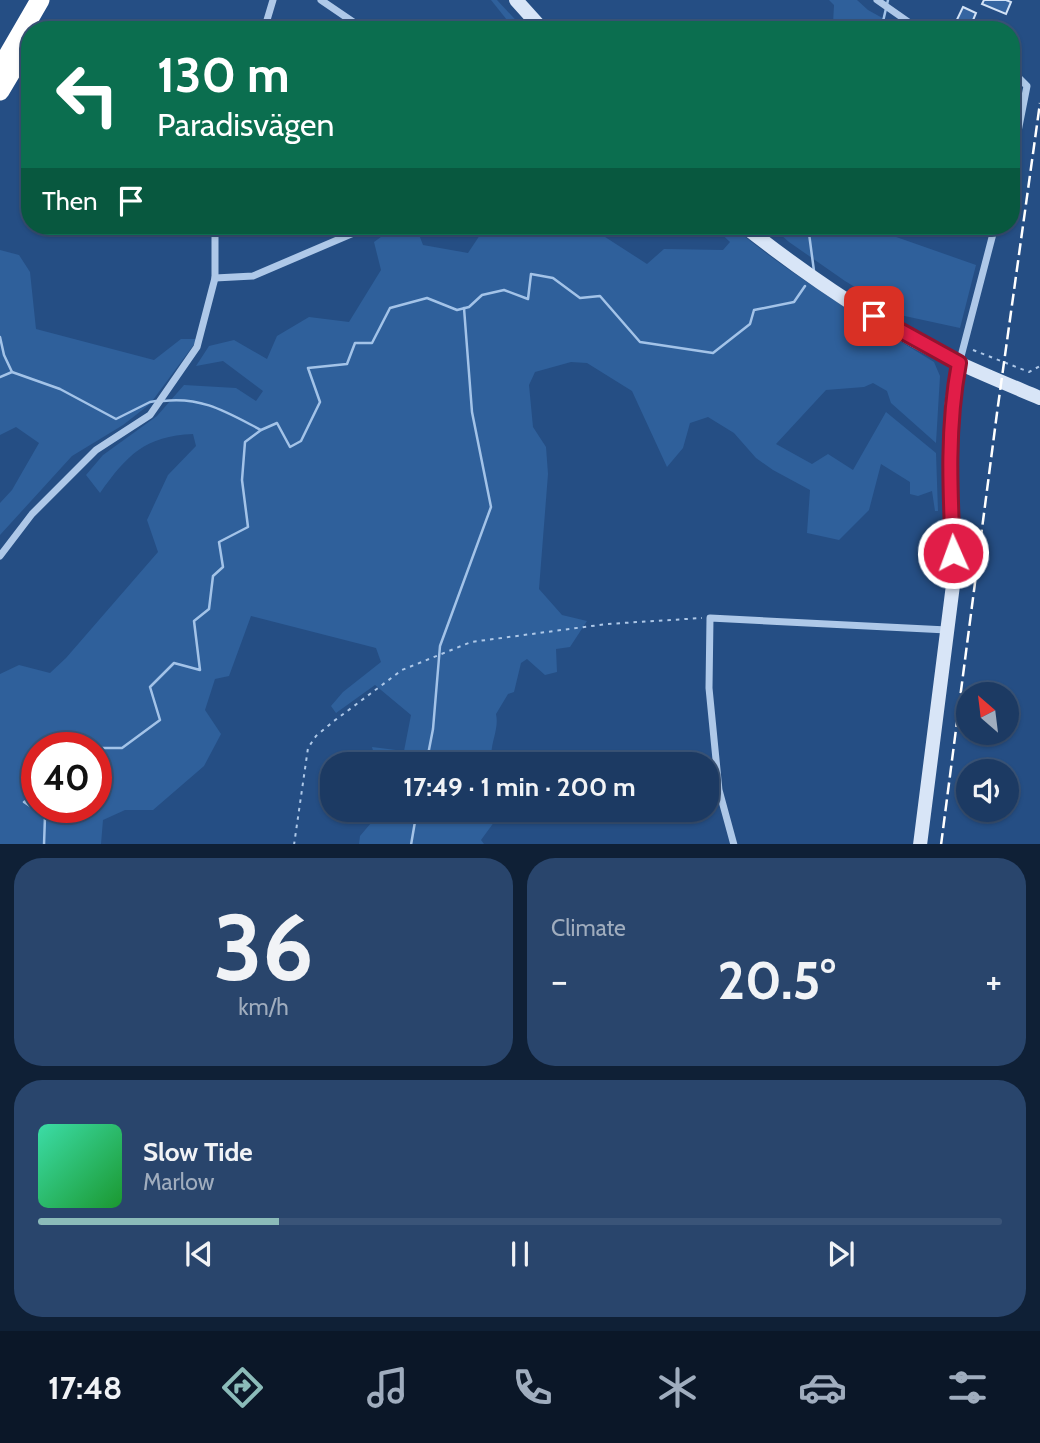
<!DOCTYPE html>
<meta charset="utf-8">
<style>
body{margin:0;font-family:Cabin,sans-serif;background:#29456c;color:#f1f3f6;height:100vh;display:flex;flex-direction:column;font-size:26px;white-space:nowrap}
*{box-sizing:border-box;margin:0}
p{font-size:23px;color:#a0adbe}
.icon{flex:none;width:38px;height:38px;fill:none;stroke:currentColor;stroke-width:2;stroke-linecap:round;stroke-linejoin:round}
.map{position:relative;height:844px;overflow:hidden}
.drawer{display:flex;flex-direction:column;gap:14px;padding:14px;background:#0f2036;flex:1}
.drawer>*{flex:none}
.guide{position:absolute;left:21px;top:21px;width:999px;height:214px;border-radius:28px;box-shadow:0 2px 5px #0004,0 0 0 2px #3a5478;background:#0b6e4f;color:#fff;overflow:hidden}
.needle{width:46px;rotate:332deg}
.controls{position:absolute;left:956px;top:682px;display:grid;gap:14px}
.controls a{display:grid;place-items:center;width:63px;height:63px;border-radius:50%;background:#1c3a63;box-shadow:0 2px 5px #0004,0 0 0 2px #3a5478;font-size:35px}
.speed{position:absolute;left:21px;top:732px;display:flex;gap:14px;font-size:35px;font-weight:700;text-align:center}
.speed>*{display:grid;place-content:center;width:91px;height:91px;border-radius:50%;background:#1c3a63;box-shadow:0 2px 5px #0004,0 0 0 2px #3a5478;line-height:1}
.speed .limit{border:10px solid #d22;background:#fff;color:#111}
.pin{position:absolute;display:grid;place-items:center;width:60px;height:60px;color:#fff;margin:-30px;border-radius:14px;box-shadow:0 4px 10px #0006}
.me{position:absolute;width:77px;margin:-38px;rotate:358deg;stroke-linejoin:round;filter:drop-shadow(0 0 5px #0008)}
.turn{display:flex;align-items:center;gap:24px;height:147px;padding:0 21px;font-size:32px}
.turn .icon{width:91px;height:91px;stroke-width:2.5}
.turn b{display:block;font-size:49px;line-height:60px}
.then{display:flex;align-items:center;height:66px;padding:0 21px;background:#0003;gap:14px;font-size:26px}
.big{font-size:52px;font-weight:700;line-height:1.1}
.drawer .widget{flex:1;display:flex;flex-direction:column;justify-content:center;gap:10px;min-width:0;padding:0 24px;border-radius:28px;background:#29456c}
.drawer .dial{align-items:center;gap:0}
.dial b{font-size:91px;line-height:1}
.song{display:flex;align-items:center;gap:21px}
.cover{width:84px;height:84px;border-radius:10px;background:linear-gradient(135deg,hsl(160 70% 55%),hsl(130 70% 35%))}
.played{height:7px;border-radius:4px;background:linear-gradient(90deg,#8bbbb9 25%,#3a5478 25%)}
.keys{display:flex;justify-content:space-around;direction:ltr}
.heat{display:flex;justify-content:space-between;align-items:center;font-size:38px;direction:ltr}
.drawer .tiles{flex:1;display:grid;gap:14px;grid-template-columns:1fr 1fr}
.widget:last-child{grid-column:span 2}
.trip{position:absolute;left:320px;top:752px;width:399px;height:70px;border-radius:28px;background:#1c3a63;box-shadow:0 2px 5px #0004,0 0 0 2px #3a5478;font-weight:700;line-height:70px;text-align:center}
.tab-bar{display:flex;height:112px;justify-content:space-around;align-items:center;background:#0b1728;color:#a0adbe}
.tab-bar .icon{width:49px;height:49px}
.tab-bar .current{color:#8bbbb9}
.tab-bar b{font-size:32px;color:#f1f3f6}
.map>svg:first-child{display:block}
.green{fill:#2f609b;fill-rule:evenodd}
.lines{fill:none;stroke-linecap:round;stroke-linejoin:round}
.stream{stroke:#a3c3e8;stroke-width:2.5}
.building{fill:#3565a1;stroke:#d2e2f6;stroke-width:2}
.path{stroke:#aec8e8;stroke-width:2;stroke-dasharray:3.5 5;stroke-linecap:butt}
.street{stroke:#aec8e8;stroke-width:7}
.secondary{stroke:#d8e5f7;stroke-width:14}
.highway{stroke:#fff;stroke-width:19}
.rail{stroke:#fff;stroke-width:2.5;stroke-dasharray:12 5;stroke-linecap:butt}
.route-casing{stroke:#92132f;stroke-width:18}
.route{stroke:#e11d48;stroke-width:12}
</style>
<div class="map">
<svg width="1040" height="845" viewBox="0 0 1040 845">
<rect width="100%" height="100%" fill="#254e84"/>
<g class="green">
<path d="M 491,0 L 497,0 L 525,30 L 515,30 Z"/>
<path d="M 829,0 L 857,0 L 868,10 L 904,30 L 831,30 L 833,24 L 834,5 Z"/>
<path d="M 396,226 L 425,226 L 418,232 L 423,245 L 468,253 L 486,226 L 588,226 L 647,264 L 664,249 L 723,250 L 730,242 L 713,226 L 732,226 C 792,277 866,320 934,362 L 940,376 L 936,443 L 891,403 L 887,391 L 873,383 L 864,387 L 826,390 L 776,444 L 812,464 L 828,454 L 853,470 L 886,412 L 936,453 L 938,511 L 935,511 L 932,491 L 918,496 L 910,494 L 910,482 L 881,464 L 869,510 L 839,540 L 807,533 L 810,490 L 773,470 L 756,458 L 734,433 L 708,417 L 690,423 L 683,448 L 667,467 L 632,391 L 587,363 L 571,362 L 535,372 L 529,385 L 533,427 L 546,447 L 548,474 L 539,589 L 562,615 L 587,621 L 570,647 L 556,649 L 557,672 L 545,675 L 527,659 L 521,663 L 514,692 L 508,694 L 496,714 C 500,732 486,748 494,765 L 377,765 L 372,747 L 404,751 L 411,715 L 375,685 L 336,713 L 331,706 L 343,692 L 381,662 L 376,648 L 251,616 L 229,676 L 215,679 L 205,710 L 221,734 L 204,766 L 153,810 L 125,810 L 103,820 L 101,844 L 0,844 L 0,674 L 19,665 L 50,673 L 66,658 L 158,552 L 147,520 L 168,475 L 196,446 L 193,434 C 145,436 127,455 100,493 L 86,475 L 103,455 L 157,416 L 184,385 L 236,388 L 256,401 L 263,391 L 223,361 L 196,366 L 209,346 L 234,340 L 267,359 L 277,336 L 309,317 L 349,322 L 381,270 L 374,242 ZM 37,747 L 96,747 L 96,807 L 37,807 Z"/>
<path d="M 771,226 L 882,226 L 882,232 L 976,265 L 960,328 L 900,315 L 845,281 L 789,242 Z"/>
<path d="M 0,250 L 19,255 L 30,272 L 36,329 L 154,360 L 181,339 L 198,339 L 150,404 L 123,425 L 72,456 L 0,535 L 0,503 L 12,490 L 39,443 L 16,427 L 0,435 Z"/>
<path d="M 382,810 L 500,810 L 500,814 L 481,840 L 484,844 L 359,844 L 360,836 Z"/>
</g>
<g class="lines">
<g class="stream">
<path d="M 881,30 L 888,0"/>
<path d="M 808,226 L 814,271"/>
<path d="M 0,337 L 4,355 L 12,372"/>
<path d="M 0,377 L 12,372 L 60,389 L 116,419 L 150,402 L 156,401"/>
<path d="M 163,401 C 202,396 228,413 261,430"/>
<path d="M 96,748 L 122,748 L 160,720 L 150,687 L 174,663 L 200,670 L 194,621 L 209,609 L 213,576 L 223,567 L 219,542 L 248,527 L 242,480 L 245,442 L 261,430 L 277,423 L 290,447 L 301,441 L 320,402 L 308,368 L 347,364 L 355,343 L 372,343 L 390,308 L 427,298 L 457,310 L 469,307 L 482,295 L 504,290 L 528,299 L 531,274 L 553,278 L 580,298 L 600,296 L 640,342 L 713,353 L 750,324 L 754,310 L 794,302 L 805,286"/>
<path d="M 426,765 L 433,729 L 440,646 L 491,507 L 472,412 L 464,308"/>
<path d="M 37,794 L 24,802 L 45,816 L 44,845"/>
<path d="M 411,845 L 417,810"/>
</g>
</g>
<g class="building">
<path d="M 984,0 L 1006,0 L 1011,2 L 1006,14 L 982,4 Z"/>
<path d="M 963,7 L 976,13 L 969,30 L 953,28 Z"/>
</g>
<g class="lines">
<g class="path">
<path d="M 973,350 L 1029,372 L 1040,366"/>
<path d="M 294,845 L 308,748 L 316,736 L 334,721 L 402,670 L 471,642 L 607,624 L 702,618"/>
</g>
<g class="street">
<path d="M 321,0 L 365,30"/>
<path d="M 877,0 L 920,30"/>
<path d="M 264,30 L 273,0"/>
<path d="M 1012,71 L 1027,86 L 1012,162"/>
<path d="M 215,278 L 253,276 L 370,226"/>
<path d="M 959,364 L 995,226"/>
<path d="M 0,556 L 32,514 L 96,450 L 150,415 L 197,347 L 215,278 L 215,226"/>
<path d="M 734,845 L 719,790 L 709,688 L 710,618 L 947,630"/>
</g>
<g class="secondary">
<path d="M 516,0 L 543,30"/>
<path d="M 744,226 C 811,279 883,328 961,364 C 987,376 1014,387 1040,398"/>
<path d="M 920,845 L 954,577 L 950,436 L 952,401 L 959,364"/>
</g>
<g class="highway">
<path d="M 0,69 L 40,0"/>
<path d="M 0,91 L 19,59"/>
</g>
<path class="rail" d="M 941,845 L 997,413 L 1040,103"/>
</g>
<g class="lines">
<g class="route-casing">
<path id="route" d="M 874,316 L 959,363 C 947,427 950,489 953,553"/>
</g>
<use href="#route" class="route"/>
</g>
</svg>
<div class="controls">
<a><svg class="needle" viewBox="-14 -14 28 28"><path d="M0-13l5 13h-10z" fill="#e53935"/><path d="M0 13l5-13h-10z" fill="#a0adbe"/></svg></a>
<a><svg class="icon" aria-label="sound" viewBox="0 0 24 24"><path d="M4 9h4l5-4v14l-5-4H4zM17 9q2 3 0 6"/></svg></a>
</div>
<div class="speed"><div class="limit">40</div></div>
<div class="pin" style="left:874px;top:316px;background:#d93025"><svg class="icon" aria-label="arrive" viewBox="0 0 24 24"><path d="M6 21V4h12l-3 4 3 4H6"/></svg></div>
<svg class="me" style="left:953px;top:553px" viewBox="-20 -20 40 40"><circle r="17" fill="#e11d48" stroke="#fff" stroke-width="3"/><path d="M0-11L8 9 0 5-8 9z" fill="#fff"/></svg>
<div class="trip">17:49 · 1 min · 200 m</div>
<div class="guide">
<div class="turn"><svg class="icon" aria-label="left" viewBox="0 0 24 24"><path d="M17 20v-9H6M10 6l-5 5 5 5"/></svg><div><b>130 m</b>Paradisvägen</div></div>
<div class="then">Then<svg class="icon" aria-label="arrive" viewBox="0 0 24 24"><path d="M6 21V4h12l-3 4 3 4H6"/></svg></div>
</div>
</div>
<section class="drawer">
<div class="tiles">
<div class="widget dial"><b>36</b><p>km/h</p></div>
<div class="widget"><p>Climate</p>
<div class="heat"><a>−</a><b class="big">20.5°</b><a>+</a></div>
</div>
<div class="widget">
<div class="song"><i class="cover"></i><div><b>Slow Tide</b><p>Marlow</p></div></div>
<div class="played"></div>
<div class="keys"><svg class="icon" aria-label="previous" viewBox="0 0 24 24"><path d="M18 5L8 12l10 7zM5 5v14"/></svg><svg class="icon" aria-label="pause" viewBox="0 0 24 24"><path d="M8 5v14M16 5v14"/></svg><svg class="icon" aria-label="next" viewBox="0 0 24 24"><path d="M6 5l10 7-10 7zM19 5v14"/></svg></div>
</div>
</div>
</section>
<nav class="tab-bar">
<b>17:48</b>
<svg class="icon current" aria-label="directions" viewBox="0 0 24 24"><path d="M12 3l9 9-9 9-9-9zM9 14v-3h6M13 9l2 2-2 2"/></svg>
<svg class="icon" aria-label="music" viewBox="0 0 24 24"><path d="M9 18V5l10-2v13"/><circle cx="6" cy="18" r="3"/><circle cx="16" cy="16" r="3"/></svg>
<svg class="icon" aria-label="phone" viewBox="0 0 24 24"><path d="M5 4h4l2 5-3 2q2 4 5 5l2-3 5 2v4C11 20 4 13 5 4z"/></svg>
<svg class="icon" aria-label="climate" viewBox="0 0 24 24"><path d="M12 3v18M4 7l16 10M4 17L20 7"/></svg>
<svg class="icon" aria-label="car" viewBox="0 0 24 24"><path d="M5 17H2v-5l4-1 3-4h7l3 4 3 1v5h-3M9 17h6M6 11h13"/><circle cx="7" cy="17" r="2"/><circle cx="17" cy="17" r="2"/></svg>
<svg class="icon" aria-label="filters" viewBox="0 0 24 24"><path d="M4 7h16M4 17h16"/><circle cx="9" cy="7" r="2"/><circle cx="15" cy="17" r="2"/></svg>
</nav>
